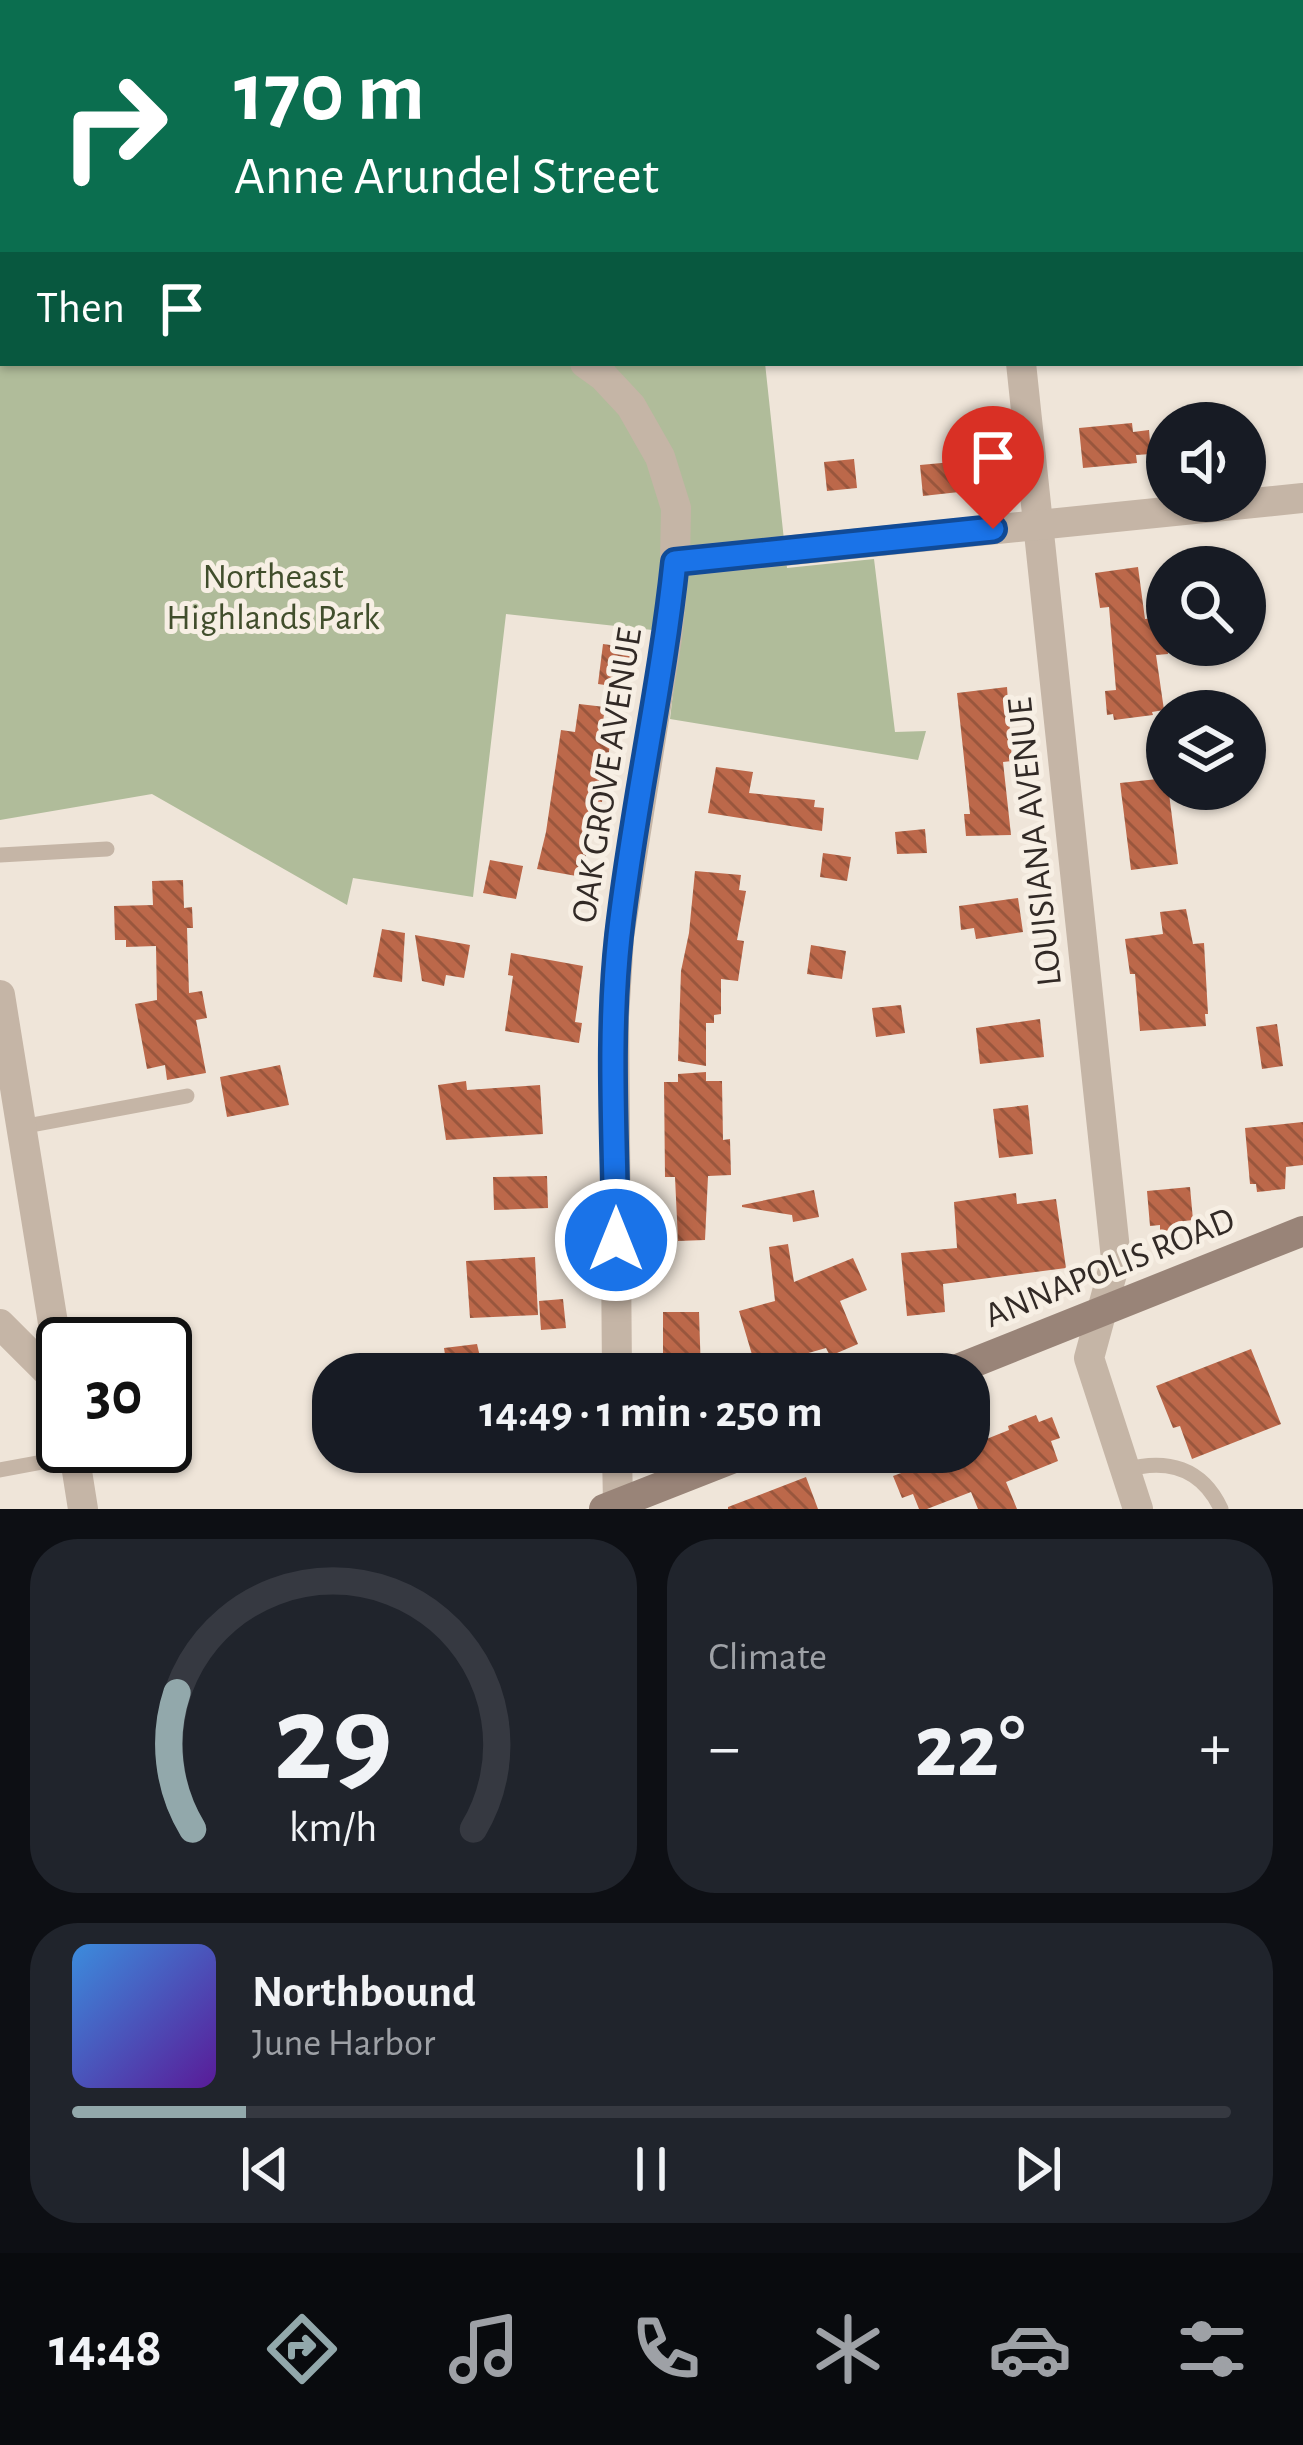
<!DOCTYPE html>
<meta charset="utf-8">
<style>
body{margin:0;font-family:"Alegreya Sans",sans-serif;background:#20242c;color:#f1f3f6;height:100vh;display:flex;flex-direction:column;font-size:45px;white-space:nowrap}
*{box-sizing:border-box;margin:0}
p{font-size:39px;color:#9ea1a6}
.icon{flex:none;width:66px;height:66px;fill:none;stroke:currentColor;stroke-width:2;stroke-linecap:round;stroke-linejoin:round}
.map{position:relative;height:1509px;overflow:hidden}
.sheet{display:flex;flex-direction:column;gap:30px;padding:30px;background:#0d0f14;flex:1}
.sheet>*{flex:none}
.top-card{position:absolute;left:0px;top:0px;width:1305px;height:366px;box-shadow:0 3px 9px #0004;background:#0b6e4f;color:#fff;overflow:hidden}
.fabs{position:absolute;left:1146px;top:402px;display:grid;gap:24px}
.fabs a{display:grid;place-items:center;width:120px;height:120px;border-radius:50%;background:#171b24;box-shadow:0 3px 9px #0004;font-size:60px}
.speed{position:absolute;left:36px;top:1317px;display:flex;gap:24px;font-size:60px;font-weight:700;text-align:center}
.speed>*{display:grid;place-content:center;width:156px;height:156px;border-radius:50%;background:#171b24;box-shadow:0 3px 9px #0004;line-height:1}
.speed .limit{border:6px solid #111;border-radius:18px;background:#fff;color:#111}
.pin{position:absolute;display:grid;place-items:center;width:102px;height:102px;color:#fff;margin:-123px -51px;border-radius:50% 50% 50% 0;rotate:-45deg;box-shadow:0 0 12px #0007}
.pin .icon{rotate:45deg}
.me{position:absolute;width:132px;margin:-66px;rotate:0deg;stroke-linejoin:round;filter:drop-shadow(0 0 9px #0008)}
.turn{display:flex;align-items:center;gap:42px;height:252px;padding:0 36px;font-size:54px}
.turn .icon{width:156px;height:156px;stroke-width:2.5}
.turn b{display:block;font-size:84px;line-height:102px}
.then{display:flex;align-items:center;height:114px;padding:0 36px;background:#0003;gap:24px;font-size:45px}
.big{font-size:90px;font-weight:700;line-height:1.1}
.sheet .card{flex:1;display:flex;flex-direction:column;justify-content:center;gap:18px;min-width:0;padding:0 42px;border-radius:48px;background:#20242c}
.sheet .dial{align-items:center;gap:0}
.dial svg{height:312px;overflow:visible;fill:none;stroke:#363941;stroke-width:7;stroke-linecap:round;text-anchor:middle}
.dial text{fill:#f1f3f6;stroke:none}
.song{display:flex;align-items:center;gap:36px}
.cover{width:144px;height:144px;border-radius:18px;background:linear-gradient(135deg,hsl(210 70% 55%),hsl(270 70% 35%))}
.played{height:12px;border-radius:6px;background:linear-gradient(90deg,#92a8ab 15%,#363941 15%)}
.keys{display:flex;justify-content:space-around;direction:ltr}
.heat{display:flex;justify-content:space-between;align-items:center;font-size:66px;direction:ltr}
.sheet .tiles{flex:1;display:grid;gap:30px;grid-template-columns:1fr 1fr}
.card:last-child{grid-column:span 2}
.trip{position:absolute;left:312px;top:1353px;width:678px;height:120px;border-radius:48px;background:#171b24;box-shadow:0 3px 9px #0004;font-weight:700;line-height:120px;text-align:center}
.tabs{display:flex;height:192px;justify-content:space-around;align-items:center;background:#090b0e;color:#9ea1a6}
.tabs .icon{width:84px;height:84px}
.tabs .active{color:#92a8ab}
.tabs b{font-size:54px;color:#f1f3f6}
.map>svg:first-child{display:block}
.green{fill:#b0bc9a}
.building{fill:url(#building-back-hatch)}
.lines{fill:none;stroke-linecap:round;stroke-linejoin:round}
.service{stroke:#c5b5a6;stroke-width:15}
.minor{stroke:#c5b5a6;stroke-width:30}
.secondary{stroke:#998478;stroke-width:30}
.route-casing{stroke:#114b97;stroke-width:30}
.route{stroke:#1a73e8;stroke-width:21}
.labels{text-anchor:middle;stroke-width:10;stroke-linejoin:round;paint-order:stroke}
.park-label{font-size:36px;fill:#414e2c;stroke:#f7efe4}
.street-label{font-size:36px;fill:#322a26;stroke:#f7efe4}
</style>
<div class="map">
<svg width="1303" height="1509" viewBox="0 0 1303 1509">
<defs>
<pattern id="building-back-hatch" width="6" height="6" patternUnits="userSpaceOnUse" patternTransform="scale(3)"><rect width="6" height="6" fill="#bc684a"/><path d="M-1 5l2 2M0 0l6 6M5-1l2 2" fill="none" stroke="#99563d"/></pattern>
</defs>
<rect width="100%" height="100%" fill="#efe5d9"/>
<path class="green" d="M 5,0 L 725,0 L 725,3 L 3,3 L 3,363 L 765,363 L 787,568 L 874,559 L 895,732 L 926,731 L 918,760 L 670,719 L 680,633 L 506,614 L 473,897 L 353,878 L 347,905 L 152,794 L 0,820 L 0,6 Z"/>
<g class="building">
<path d="M 1132,423 L 1133,432 L 1149,430 L 1151,454 L 1136,455 L 1137,463 L 1083,468 L 1079,428 Z"/>
<path d="M 854,459 L 857,488 L 827,491 L 824,462 Z"/>
<path d="M 974,460 L 977,490 L 923,496 L 920,465 Z"/>
<path d="M 1138,567 L 1145,619 L 1165,617 L 1168,654 L 1156,655 L 1164,710 L 1152,712 L 1153,715 L 1114,720 L 1113,714 L 1107,715 L 1105,691 L 1116,690 L 1109,607 L 1100,608 L 1095,573 Z"/>
<path d="M 603,644 L 632,648 L 626,688 L 598,684 Z"/>
<path d="M 1007,687 L 1012,761 L 1003,762 L 1011,835 L 966,836 L 964,814 L 970,814 L 957,693 Z"/>
<path d="M 579,704 L 605,707 L 601,736 L 611,737 L 602,802 L 593,801 L 583,854 L 586,855 L 582,877 L 537,869 L 546,832 L 561,730 L 575,732 Z"/>
<path d="M 716,767 L 753,772 L 749,793 L 815,800 L 814,807 L 824,808 L 822,831 L 708,813 Z"/>
<path d="M 1167,778 L 1178,864 L 1131,870 L 1120,783 Z"/>
<path d="M 925,829 L 927,853 L 897,854 L 895,832 Z"/>
<path d="M 823,853 L 851,857 L 847,881 L 820,877 Z"/>
<path d="M 490,860 L 523,866 L 516,899 L 483,893 Z"/>
<path d="M 695,871 L 741,875 L 739,890 L 746,891 L 737,940 L 744,941 L 738,981 L 721,979 L 721,1014 L 714,1015 L 714,1023 L 706,1023 L 706,1066 L 678,1061 L 681,971 L 689,933 Z"/>
<path d="M 183,880 L 184,908 L 192,907 L 193,928 L 187,928 L 189,993 L 202,991 L 207,1018 L 196,1020 L 206,1073 L 167,1080 L 165,1065 L 147,1069 L 135,1004 L 157,1000 L 156,946 L 126,947 L 126,940 L 115,940 L 114,906 L 153,905 L 152,881 Z"/>
<path d="M 1018,898 L 1023,932 L 976,939 L 974,928 L 961,930 L 959,906 Z"/>
<path d="M 1186,909 L 1193,944 L 1204,943 L 1208,1014 L 1205,1014 L 1206,1026 L 1140,1031 L 1135,974 L 1130,974 L 1125,939 L 1163,934 L 1160,912 Z"/>
<path d="M 382,929 L 405,933 L 402,982 L 373,977 Z"/>
<path d="M 415,935 L 470,945 L 464,978 L 446,975 L 444,986 L 422,981 Z"/>
<path d="M 811,945 L 846,951 L 842,979 L 807,974 Z"/>
<path d="M 511,953 L 583,966 L 575,1022 L 582,1023 L 579,1043 L 505,1031 L 513,976 L 508,975 Z"/>
<path d="M 901,1005 L 905,1033 L 876,1037 L 872,1008 Z"/>
<path d="M 1040,1019 L 1044,1057 L 980,1064 L 976,1028 Z"/>
<path d="M 1277,1024 L 1283,1066 L 1262,1069 L 1256,1027 Z"/>
<path d="M 280,1065 L 289,1105 L 227,1117 L 220,1077 Z"/>
<path d="M 706,1072 L 706,1081 L 722,1081 L 723,1140 L 730,1139 L 731,1175 L 708,1176 L 705,1240 L 678,1241 L 675,1177 L 665,1177 L 664,1082 L 678,1082 L 678,1074 Z"/>
<path d="M 466,1081 L 467,1090 L 540,1085 L 543,1134 L 446,1140 L 438,1085 Z"/>
<path d="M 1028,1105 L 1033,1154 L 999,1158 L 993,1109 Z"/>
<path d="M 1303,1122 L 1303,1165 L 1286,1167 L 1285,1189 L 1257,1192 L 1256,1184 L 1250,1184 L 1245,1128 Z"/>
<path d="M 547,1176 L 548,1208 L 494,1210 L 493,1177 Z"/>
<path d="M 1190,1187 L 1193,1220 L 1184,1221 L 1184,1231 L 1160,1233 L 1160,1225 L 1150,1226 L 1147,1191 Z"/>
<path d="M 814,1190 L 819,1217 L 793,1222 L 792,1215 L 742,1207 L 742,1205 Z"/>
<path d="M 1016,1193 L 1017,1204 L 1056,1199 L 1066,1268 L 943,1284 L 945,1312 L 907,1316 L 901,1253 L 957,1248 L 954,1202 Z"/>
<path d="M 788,1244 L 794,1282 L 853,1258 L 867,1290 L 840,1301 L 858,1344 L 830,1356 L 826,1348 L 756,1368 L 739,1311 L 775,1301 L 769,1247 Z"/>
<path d="M 535,1257 L 538,1315 L 470,1318 L 466,1261 Z"/>
<path d="M 563,1299 L 566,1328 L 541,1330 L 539,1301 Z"/>
<path d="M 663,1312 L 699,1312 L 701,1374 L 663,1374 Z"/>
<path d="M 477,1344 L 484,1374 L 448,1374 L 444,1348 Z"/>
<path d="M 1251,1349 L 1281,1424 L 1192,1459 L 1180,1426 L 1173,1428 L 1156,1386 Z"/>
<path d="M 1036,1415 L 1039,1422 L 1052,1417 L 1060,1438 L 1051,1441 L 1058,1461 L 1006,1482 L 1017,1509 L 978,1509 L 971,1492 L 927,1509 L 919,1509 L 913,1494 L 902,1498 L 893,1476 L 904,1472 L 903,1468 L 945,1452 L 969,1452 L 969,1446 L 1009,1430 L 1008,1426 Z"/>
<path d="M 806,1477 L 818,1509 L 728,1509 L 728,1507 Z"/>
</g>
<g class="lines">
<g class="service">
<path d="M 0,855 L 107,849"/>
<path d="M 21,1127 L 187,1096"/>
<path d="M 0,1470 L 75,1456"/>
<path d="M 1125,1470 C 1167,1458 1202,1468 1221,1509"/>
</g>
<g class="minor">
<path d="M 983,0 L 984,3"/>
<path d="M 585,363 L 603,376 L 631,406 L 660,457 L 676,508 L 675,562 L 667,638 L 619,937 L 614,1017 L 617,1374"/>
<path d="M 1021,363 L 1116,1259 L 1089,1358 L 1138,1509"/>
<path d="M 675,562 L 1303,498"/>
<path d="M 0,995 L 63,1385"/>
<path d="M 0,1324 L 63,1387"/>
<path d="M 73,1446 L 83,1509"/>
<path d="M 617,1452 L 618,1504"/>
</g>
<g class="secondary">
<path d="M 945,1374 L 1303,1231"/>
<path d="M 604,1509 L 749,1452"/>
</g>
</g>
<g class="lines">
<g class="route-casing">
<path id="route" d="M 616,1240 C 615,1139 608,1036 619,936 C 633,810 662,687 675,562 L 993,529"/>
</g>
<use href="#route" class="route"/>
</g>
<g class="labels">
<g class="park-label">
<text x="273" y="588">Northeast<tspan x="273" dy="41">Highlands Park</tspan></text>
</g>
<g class="street-label">
<text transform="translate(605 775) rotate(-81)" y="13">OAK GROVE AVENUE</text>
<text transform="translate(1033 842) rotate(-96)" y="13">LOUISIANA AVENUE</text>
<text transform="translate(1109 1266) rotate(-22)" y="13">ANNAPOLIS ROAD</text>
</g>
</g>
</svg>
<div class="fabs">
<a><svg class="icon" aria-label="sound" viewBox="0 0 24 24"><path d="M4 9h4l5-4v14l-5-4H4zM17 9q2 3 0 6"/></svg></a>
<a><svg class="icon" aria-label="search" viewBox="0 0 24 24"><circle cx="10" cy="10" r="6"/><path d="M15 15l6 6"/></svg></a>
<a><svg class="icon" aria-label="layers" viewBox="0 0 24 24"><path d="M12 4l9 5-9 5-9-5zM3 14l9 5 9-5"/></svg></a>
</div>
<div class="speed"><div class="limit">30</div></div>
<div class="pin" style="left:993px;top:529px;background:#d93025"><svg class="icon" aria-label="arrive" viewBox="0 0 24 24"><path d="M6 21V4h12l-3 4 3 4H6"/></svg></div>
<svg class="me" style="left:616px;top:1240px" viewBox="-20 -20 40 40"><circle r="17" fill="#1a73e8" stroke="#fff" stroke-width="3"/><path d="M0-11L8 9 0 5-8 9z" fill="#fff"/></svg>
<div class="trip">14:49 · 1 min · 250 m</div>
<div class="top-card">
<div class="turn"><svg class="icon" aria-label="right" viewBox="0 0 24 24"><path d="M7 20v-9h11M14 6l5 5-5 5"/></svg><div><b>170 m</b>Anne Arundel Street</div></div>
<div class="then">Then<svg class="icon" aria-label="arrive" viewBox="0 0 24 24"><path d="M6 21V4h12l-3 4 3 4H6"/></svg></div>
</div>
</div>
<section class="sheet">
<div class="tiles">
<div class="card dial"><svg viewBox="0 0 100 80">
<path d="M14 69A42 42 0 1 1 86 69"/>
<path d="M14 69A42 42 0 0 1 10 34" stroke="#92a8ab"/>
<text x="50" y="56" font-size="32" font-weight="700">29</text>
<text x="50" y="72" font-size="11">km/h</text>
</svg></div>
<div class="card"><p>Climate</p>
<div class="heat"><a>−</a><b class="big">22°</b><a>+</a></div>
</div>
<div class="card">
<div class="song"><i class="cover"></i><div><b>Northbound</b><p>June Harbor</p></div></div>
<div class="played"></div>
<div class="keys"><svg class="icon" aria-label="previous" viewBox="0 0 24 24"><path d="M18 5L8 12l10 7zM5 5v14"/></svg><svg class="icon" aria-label="pause" viewBox="0 0 24 24"><path d="M8 5v14M16 5v14"/></svg><svg class="icon" aria-label="next" viewBox="0 0 24 24"><path d="M6 5l10 7-10 7zM19 5v14"/></svg></div>
</div>
</div>
</section>
<nav class="tabs">
<b>14:48</b>
<svg class="icon active" aria-label="directions" viewBox="0 0 24 24"><path d="M12 3l9 9-9 9-9-9zM9 14v-3h6M13 9l2 2-2 2"/></svg>
<svg class="icon" aria-label="music" viewBox="0 0 24 24"><path d="M9 18V5l10-2v13"/><circle cx="6" cy="18" r="3"/><circle cx="16" cy="16" r="3"/></svg>
<svg class="icon" aria-label="phone" viewBox="0 0 24 24"><path d="M5 4h4l2 5-3 2q2 4 5 5l2-3 5 2v4C11 20 4 13 5 4z"/></svg>
<svg class="icon" aria-label="climate" viewBox="0 0 24 24"><path d="M12 3v18M4 7l16 10M4 17L20 7"/></svg>
<svg class="icon" aria-label="car" viewBox="0 0 24 24"><path d="M5 17H2v-5l4-1 3-4h7l3 4 3 1v5h-3M9 17h6M6 11h13"/><circle cx="7" cy="17" r="2"/><circle cx="17" cy="17" r="2"/></svg>
<svg class="icon" aria-label="filters" viewBox="0 0 24 24"><path d="M4 7h16M4 17h16"/><circle cx="9" cy="7" r="2"/><circle cx="15" cy="17" r="2"/></svg>
</nav>
